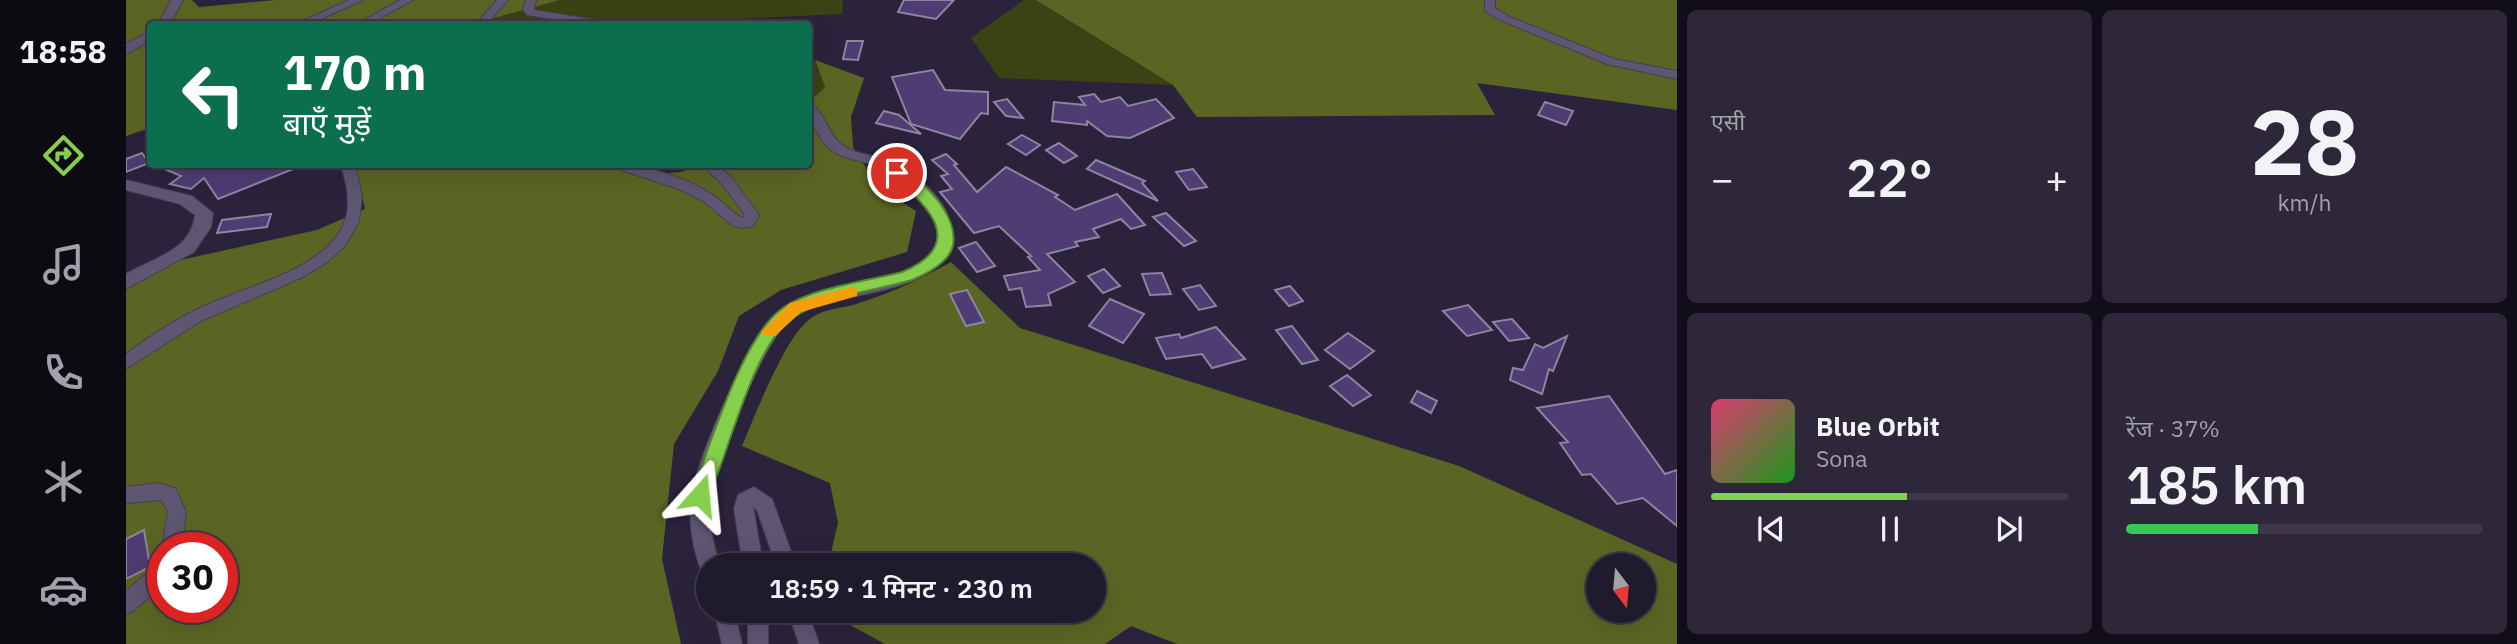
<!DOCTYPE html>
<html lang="hi">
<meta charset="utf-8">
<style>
body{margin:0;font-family:"IBM Plex Sans","Noto Sans Devanagari",sans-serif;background:#2d2739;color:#f1f3f6;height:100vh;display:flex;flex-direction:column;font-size:26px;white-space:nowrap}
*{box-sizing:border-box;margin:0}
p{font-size:23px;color:#a2a1aa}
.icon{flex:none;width:38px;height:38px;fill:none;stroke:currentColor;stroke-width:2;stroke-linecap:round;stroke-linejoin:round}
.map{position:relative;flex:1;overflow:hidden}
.details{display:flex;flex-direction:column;gap:10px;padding:10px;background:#120e19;width:840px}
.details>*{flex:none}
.banner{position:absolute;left:21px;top:21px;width:665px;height:147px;border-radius:7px;box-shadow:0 7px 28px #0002,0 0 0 2px #3d3849;background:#0b6e4f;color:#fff;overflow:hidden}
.needle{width:46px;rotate:164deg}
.buttons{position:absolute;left:1460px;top:553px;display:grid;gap:14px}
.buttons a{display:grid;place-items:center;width:70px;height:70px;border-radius:50%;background:#201a2d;box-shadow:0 7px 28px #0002,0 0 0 2px #3d3849;font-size:35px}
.speed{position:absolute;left:21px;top:532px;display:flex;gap:14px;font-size:35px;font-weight:700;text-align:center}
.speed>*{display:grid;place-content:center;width:91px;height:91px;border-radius:50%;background:#201a2d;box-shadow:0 7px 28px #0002,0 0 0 2px #3d3849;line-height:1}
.speed .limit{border:10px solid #d22;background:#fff;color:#111}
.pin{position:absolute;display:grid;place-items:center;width:60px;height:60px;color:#fff;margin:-30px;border:4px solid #fff;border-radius:50%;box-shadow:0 2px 7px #0007}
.me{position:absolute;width:77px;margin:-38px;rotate:18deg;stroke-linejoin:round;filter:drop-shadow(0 0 5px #0008)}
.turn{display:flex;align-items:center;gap:24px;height:147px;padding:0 21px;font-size:32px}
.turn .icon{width:91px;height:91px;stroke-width:2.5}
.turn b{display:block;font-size:49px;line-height:60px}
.big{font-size:52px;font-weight:600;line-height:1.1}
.details .card{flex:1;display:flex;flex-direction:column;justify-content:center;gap:10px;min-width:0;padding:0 24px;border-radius:10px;background:#2d2739}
.details .dial{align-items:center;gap:0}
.dial b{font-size:91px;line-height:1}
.song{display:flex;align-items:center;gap:21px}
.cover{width:84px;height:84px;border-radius:10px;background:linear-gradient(135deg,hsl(340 70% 55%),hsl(120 70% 35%))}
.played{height:7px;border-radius:4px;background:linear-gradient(90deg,#86cf4c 55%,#3d3849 55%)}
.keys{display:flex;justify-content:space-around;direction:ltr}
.heat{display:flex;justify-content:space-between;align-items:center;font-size:38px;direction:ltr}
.charge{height:10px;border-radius:5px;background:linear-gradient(90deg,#34c759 37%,#3d3849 0)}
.details .tiles{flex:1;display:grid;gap:10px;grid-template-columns:repeat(2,1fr)}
.trip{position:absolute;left:570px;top:553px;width:410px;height:70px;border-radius:35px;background:#201a2d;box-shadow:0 7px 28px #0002,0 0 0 2px #3d3849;font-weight:600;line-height:70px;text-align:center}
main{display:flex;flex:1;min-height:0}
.tabs{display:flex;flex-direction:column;width:126px;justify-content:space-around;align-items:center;background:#0d0a12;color:#a2a1aa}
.tabs .icon{width:49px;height:49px}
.tabs .on{color:#86cf4c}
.tabs b{font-size:32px;color:#f1f3f6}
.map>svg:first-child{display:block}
.green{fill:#3b4213}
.forest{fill:#5b6523;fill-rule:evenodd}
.building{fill:#4e3c72;stroke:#8d84a2;stroke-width:2}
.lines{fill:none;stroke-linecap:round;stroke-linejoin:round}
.minor-casing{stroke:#463f54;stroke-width:2}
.tertiary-casing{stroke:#463f54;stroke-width:2}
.minor{fill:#5e5672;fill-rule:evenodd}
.tertiary{fill:#5e5672;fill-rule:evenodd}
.route{fill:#86cf4c;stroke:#578731;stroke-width:2}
.slow{fill:#f59e0b}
</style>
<main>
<nav class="tabs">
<b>18:58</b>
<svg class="icon on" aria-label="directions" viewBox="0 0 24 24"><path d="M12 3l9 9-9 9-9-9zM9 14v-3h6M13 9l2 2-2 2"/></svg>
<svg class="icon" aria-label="music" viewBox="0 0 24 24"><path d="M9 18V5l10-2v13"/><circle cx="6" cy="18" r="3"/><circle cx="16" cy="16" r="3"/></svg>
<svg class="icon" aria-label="phone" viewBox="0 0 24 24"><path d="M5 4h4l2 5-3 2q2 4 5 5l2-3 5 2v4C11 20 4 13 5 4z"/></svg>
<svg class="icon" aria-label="climate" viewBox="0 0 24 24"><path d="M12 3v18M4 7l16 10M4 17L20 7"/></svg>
<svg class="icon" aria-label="car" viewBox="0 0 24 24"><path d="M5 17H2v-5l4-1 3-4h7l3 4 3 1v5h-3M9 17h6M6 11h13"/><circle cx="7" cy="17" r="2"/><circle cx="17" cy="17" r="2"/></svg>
</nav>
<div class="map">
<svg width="1551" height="644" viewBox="0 0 1551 644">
<rect width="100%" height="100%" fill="#2b233c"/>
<g class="green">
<path d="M 434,0 L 717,0 L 716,14 L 567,21 L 569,24 L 346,24 Z"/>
<path d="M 898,0 L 910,0 L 1047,85 L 873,78 L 845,38 Z"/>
<path d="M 683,59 L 689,60 L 699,87 L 683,102 Z"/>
</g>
<g class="forest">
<path d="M 0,0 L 66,0 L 73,7 L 150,0 L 434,0 L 346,24 L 24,24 L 24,128 L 0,136 Z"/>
<path d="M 910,0 L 1551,0 L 1551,110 L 1351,83 L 1369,115 L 1071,117 L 1047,85 Z"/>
<path d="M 689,60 L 738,78 L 725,117 L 727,147 L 752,187 L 790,211 L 781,252 L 655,290 L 613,316 L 592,371 L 548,444 L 536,559 L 555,644 L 0,644 L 0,272 L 191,230 L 239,209 L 229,165 L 491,164 L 516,175 L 554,172 L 582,165 L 682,164 L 683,102 L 699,87 ZM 37,548 L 96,548 L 96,607 L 37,607 Z"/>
<path d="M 825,262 L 894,328 L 1333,466 L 1551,564 L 1551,644 L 1051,644 L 1005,626 L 979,644 L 759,644 L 726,626 L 715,611 L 968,611 L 968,565 L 702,565 L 712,523 L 704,483 L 616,446 C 629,416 659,336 685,318 C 701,307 719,309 736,302 C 768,292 796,278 825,262 ZM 1472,565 L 1517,565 L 1517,611 L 1472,611 Z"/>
</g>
<g class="building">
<path d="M 778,0 L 828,0 L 810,19 L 772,12 Z"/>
<path d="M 721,41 L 737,41 L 732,60 L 717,59 Z"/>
<path d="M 807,70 L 819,90 L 862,92 L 862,114 L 855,113 L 834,139 L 785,124 L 766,77 Z"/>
<path d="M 968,94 L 975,102 L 994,97 L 1002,106 L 1030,99 L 1048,118 L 1004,138 L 981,136 L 961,121 L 961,125 L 926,121 L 928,102 L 959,105 L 953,97 Z"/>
<path d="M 881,99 L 897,118 L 880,116 L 868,102 Z"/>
<path d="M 1419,102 L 1447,111 L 1440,125 L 1412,115 Z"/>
<path d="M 758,111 L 773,115 L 795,134 L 750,123 Z"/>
<path d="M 896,135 L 914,145 L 900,155 L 882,144 Z"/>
<path d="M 933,143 L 951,156 L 938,163 L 920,150 Z"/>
<path d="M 16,153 L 23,163 L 0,172 L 0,159 Z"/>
<path d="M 820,154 L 831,164 L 828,165 L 851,192 L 880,167 L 932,195 L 929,197 L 949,210 L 991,194 L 1019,225 L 1005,229 L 995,219 L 967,229 L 973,237 L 949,242 L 952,246 L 921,254 L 949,282 L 922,294 L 925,305 L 900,307 L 895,288 L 883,290 L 878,276 L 914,270 L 902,257 L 905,256 L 873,226 L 848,233 L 814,192 L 826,189 L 815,176 L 822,174 L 806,160 Z"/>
<path d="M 970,160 L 1019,181 L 1016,183 L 1032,201 L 961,169 Z"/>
<path d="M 27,164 L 177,164 L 177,165 L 92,199 L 78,178 L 65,189 L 44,184 L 55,176 Z"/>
<path d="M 1067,169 L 1081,187 L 1063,190 L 1050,172 Z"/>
<path d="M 1040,213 L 1070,241 L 1058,246 L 1027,217 Z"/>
<path d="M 145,214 L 141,227 L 91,233 L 96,220 Z"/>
<path d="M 850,242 L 869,266 L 851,272 L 833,248 Z"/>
<path d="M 978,269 L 994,286 L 977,293 L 962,276 Z"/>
<path d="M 1036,273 L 1045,294 L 1024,295 L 1016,274 Z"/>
<path d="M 1074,285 L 1090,306 L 1073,310 L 1057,289 Z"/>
<path d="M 1164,286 L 1177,301 L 1163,306 L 1149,290 Z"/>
<path d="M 841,290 L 858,322 L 840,326 L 824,294 Z"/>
<path d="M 984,299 L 1018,314 L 997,343 L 963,326 Z"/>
<path d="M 1342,305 L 1366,330 L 1341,336 L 1317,311 Z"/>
<path d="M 1386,319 L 1403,338 L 1383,341 L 1367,322 Z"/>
<path d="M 1166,326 L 1192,360 L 1176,364 L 1150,330 Z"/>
<path d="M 1090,327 L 1119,359 L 1086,368 L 1076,354 L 1040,359 L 1030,338 L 1053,334 L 1055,338 Z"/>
<path d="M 1222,333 L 1248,351 L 1224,369 L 1199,350 Z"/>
<path d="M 1441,336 L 1427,371 L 1423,369 L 1416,394 L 1384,380 L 1387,368 L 1397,370 L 1409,344 L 1417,348 Z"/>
<path d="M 1221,375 L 1245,395 L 1227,406 L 1204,386 Z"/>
<path d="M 1291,391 L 1311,401 L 1305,413 L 1285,402 Z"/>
<path d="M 1483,396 L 1539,474 L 1551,470 L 1551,526 L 1517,498 L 1491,504 L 1465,474 L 1456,475 L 1434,443 L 1442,442 L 1411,408 Z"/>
<path d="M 18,530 L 24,567 L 0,579 L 0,539 Z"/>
</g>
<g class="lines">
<g class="minor-casing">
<g id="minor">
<path d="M 223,0 L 237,0 L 184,24 L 170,24 Z"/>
<path d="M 274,0 L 287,0 L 244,24 L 231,24 Z"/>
<path d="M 371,0 L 382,0 L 361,24 L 350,24 Z"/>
<path d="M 400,0 L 410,0 L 408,10 L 476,21 L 482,24 L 458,24 L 401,15 L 397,10 Z"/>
<path d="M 1359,0 L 1369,0 L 1369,8 L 1382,16 L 1488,59 L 1551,71 L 1551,79 L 1481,64 L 1374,20 L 1359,11 Z"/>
<path d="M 682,103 C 699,110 701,133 715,144 C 726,153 741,154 755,158 C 782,167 820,195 824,226 C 826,240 824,253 813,264 C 782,294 721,293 683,309 C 677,311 669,315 664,319 C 638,342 588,461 583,497 C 581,519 588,543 593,565 L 583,565 L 583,574 L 576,572 C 567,551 562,520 565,498 C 569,460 625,337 653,312 C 687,281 794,289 811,244 C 822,212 775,176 750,166 C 736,160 718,160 705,150 C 693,139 682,119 682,103 Z"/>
<path d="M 215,164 L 229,164 L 236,196 L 233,221 L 219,246 L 200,263 L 177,277 L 75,321 L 0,369 L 0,354 C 24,336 50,319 78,306 C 120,286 199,270 218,223 C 226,204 220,183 215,164 Z"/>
<path d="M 477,164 C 514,164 555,174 587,195 C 598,202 605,213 617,218 L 619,215 L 596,184 L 575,164 L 590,164 L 606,178 L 633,215 L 627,226 L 616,228 L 606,225 L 577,201 L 553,189 Z"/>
<path d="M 32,483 L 49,488 L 60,512 L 56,548 L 36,548 L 42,512 L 36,500 L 0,503 L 0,487 Z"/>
<path d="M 628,487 L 646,499 L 670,565 L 650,565 L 631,510 L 627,506 L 637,565 L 617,565 L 608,509 L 612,495 Z"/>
<path d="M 37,563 L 37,585 L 7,611 L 0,614 L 0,591 L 30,565 Z"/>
<path d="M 588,611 L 608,611 L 616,644 L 596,644 Z"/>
<rect x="622" y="611" width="20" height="33"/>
<path d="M 662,611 L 682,611 L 693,644 L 673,644 Z"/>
</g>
</g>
<g class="tertiary-casing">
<g id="tertiary">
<path d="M 45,0 L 57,0 L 44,24 L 32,24 Z"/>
<path d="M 24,31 L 24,41 L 0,54 L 0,44 Z"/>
<path d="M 0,180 L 66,196 L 87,213 L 85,227 L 68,252 L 0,289 L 0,274 C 27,258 65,251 69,215 L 54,204 L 0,190 Z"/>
</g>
</g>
<use href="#minor" class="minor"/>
<use href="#tertiary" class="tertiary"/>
</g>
<path class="route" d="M 771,168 C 797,177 832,216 827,245 C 824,262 800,274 786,280 C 748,291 702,295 668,317 C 627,343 602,456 581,501 L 568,501 L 565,495 C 584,447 614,343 653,311 C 681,288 741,281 776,272 C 841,245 804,206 766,176 L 764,173 Z"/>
<path class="slow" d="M 726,287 L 731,288 L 731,296 L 675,312 L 649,336 L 638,336 L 635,332 L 664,303 Z"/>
</svg>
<div class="buttons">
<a><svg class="needle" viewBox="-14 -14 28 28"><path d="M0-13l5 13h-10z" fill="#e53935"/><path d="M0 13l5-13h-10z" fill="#a2a1aa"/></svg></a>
</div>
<div class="speed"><div class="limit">30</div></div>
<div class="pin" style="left:771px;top:173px;background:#d93025"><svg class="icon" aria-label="arrive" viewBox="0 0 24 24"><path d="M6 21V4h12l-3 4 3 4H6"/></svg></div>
<svg class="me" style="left:574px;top:495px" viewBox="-20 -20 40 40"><path d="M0-17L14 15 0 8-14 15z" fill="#86cf4c" stroke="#fff" stroke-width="4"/></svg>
<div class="trip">18:59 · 1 मिनट · 230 m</div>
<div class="banner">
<div class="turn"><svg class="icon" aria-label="left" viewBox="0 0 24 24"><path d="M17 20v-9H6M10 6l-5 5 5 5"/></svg><div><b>170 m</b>बाएँ मुड़ें</div></div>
</div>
</div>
<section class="details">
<div class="tiles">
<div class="card"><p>एसी</p>
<div class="heat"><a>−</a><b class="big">22°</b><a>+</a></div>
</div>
<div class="card dial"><b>28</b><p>km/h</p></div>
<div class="card">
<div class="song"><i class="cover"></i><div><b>Blue Orbit</b><p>Sona</p></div></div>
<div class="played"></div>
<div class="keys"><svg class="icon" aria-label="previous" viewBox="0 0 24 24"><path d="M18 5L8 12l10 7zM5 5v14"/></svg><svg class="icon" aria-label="pause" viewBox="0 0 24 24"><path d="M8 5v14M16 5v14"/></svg><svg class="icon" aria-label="next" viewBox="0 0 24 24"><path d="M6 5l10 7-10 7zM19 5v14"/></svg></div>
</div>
<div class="card"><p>रेंज · 37%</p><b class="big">185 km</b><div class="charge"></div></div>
</div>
</section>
</main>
